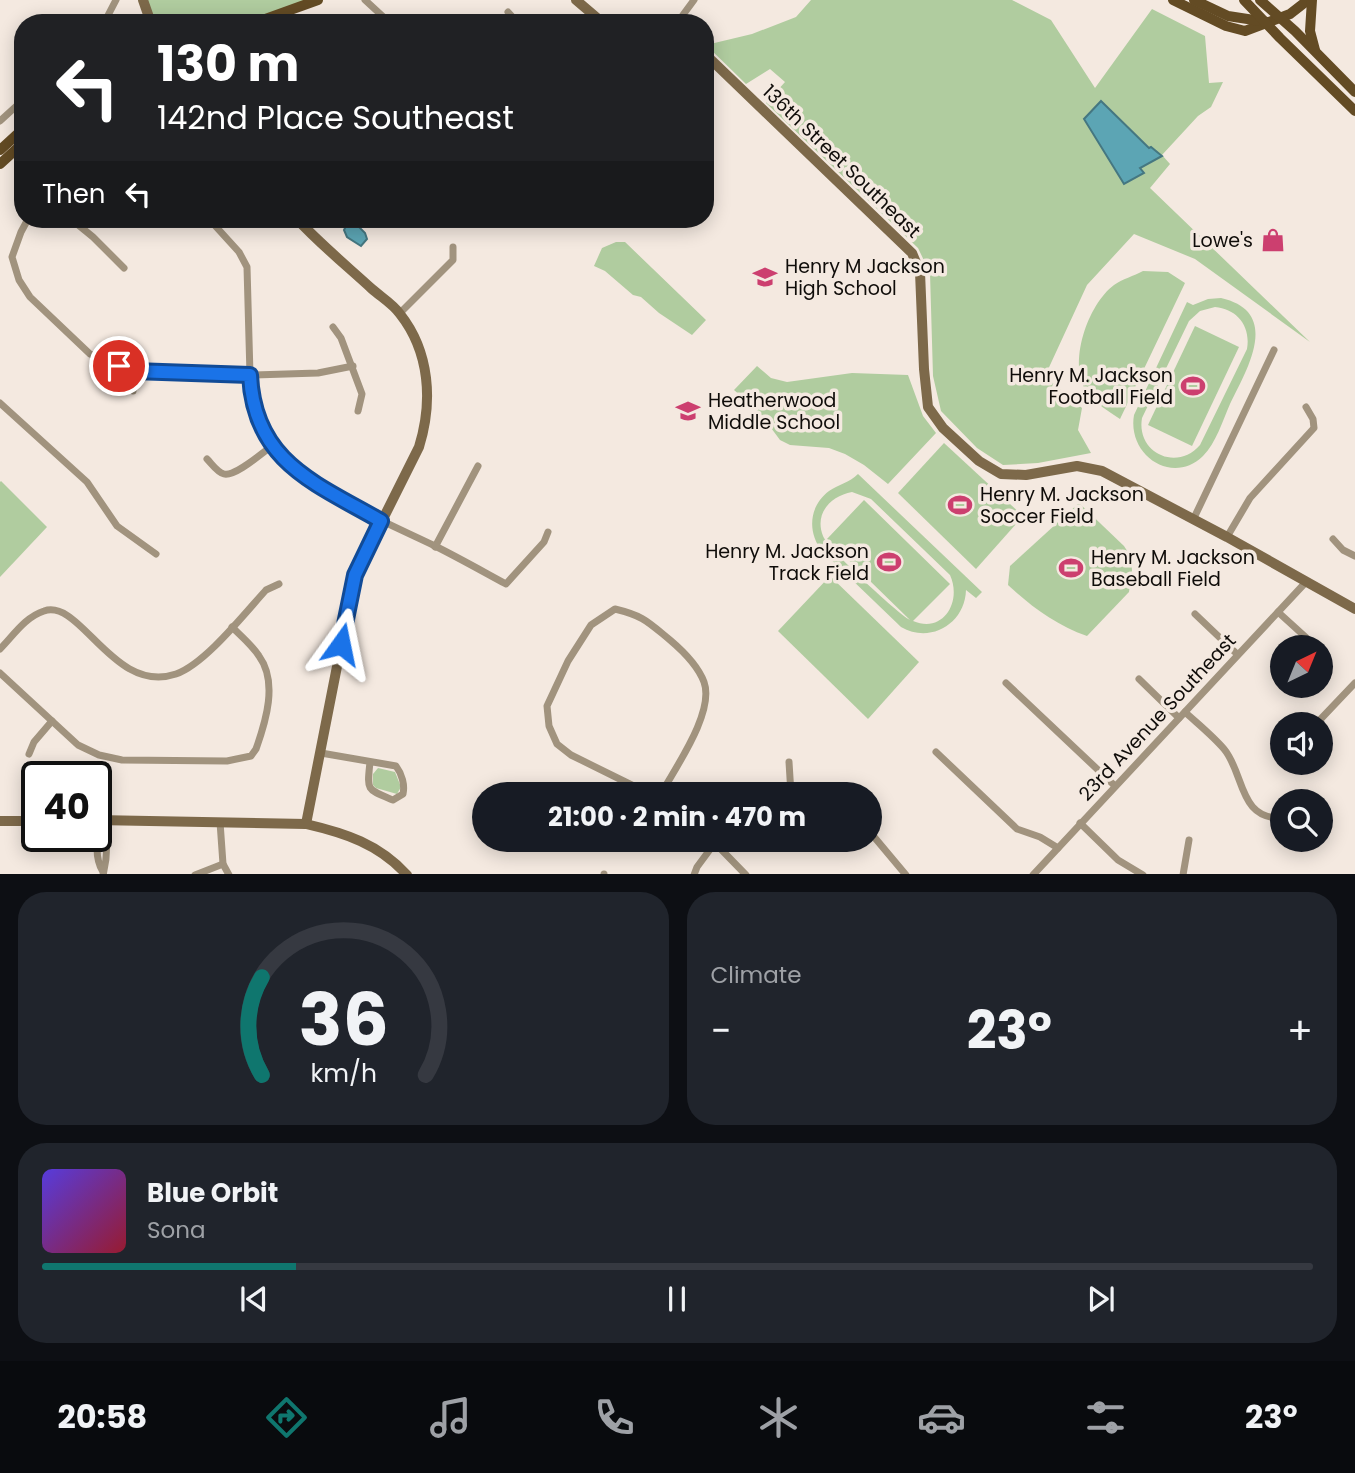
<!DOCTYPE html>
<meta charset="utf-8">
<style>
body{margin:0;font-family:Poppins,sans-serif;background:#20242c;color:#f1f3f6;height:100vh;display:flex;flex-direction:column;font-size:26px;white-space:nowrap}
*{box-sizing:border-box;margin:0}
p{font-size:23px;color:#9ea1a6}
.icon{flex:none;width:38px;height:38px;fill:none;stroke:currentColor;stroke-width:2;stroke-linecap:round;stroke-linejoin:round}
.map{position:relative;height:874px;overflow:hidden}
.drawer{display:flex;flex-direction:column;gap:18px;padding:18px;background:#0d0f14;flex:1}
.drawer>*{flex:none}
.hud{position:absolute;left:14px;top:14px;width:700px;height:214px;border-radius:28px;box-shadow:0 4px 18px #0003;background:#202124;color:#fff;overflow:hidden}
.needle{width:46px;rotate:43deg}
.controls{position:absolute;left:1270px;top:635px;display:grid;gap:14px}
.controls a{display:grid;place-items:center;width:63px;height:63px;border-radius:50%;background:#171b24;box-shadow:0 4px 18px #0003;font-size:35px}
.speed{position:absolute;left:21px;top:761px;display:flex;gap:14px;font-size:35px;font-weight:700;text-align:center}
.speed>*{display:grid;place-content:center;width:91px;height:91px;border-radius:50%;background:#171b24;box-shadow:0 4px 18px #0003;line-height:1}
.speed .limit{border:4px solid #111;border-radius:10px;background:#fff;color:#111}
.pin{position:absolute;display:grid;place-items:center;width:60px;height:60px;color:#fff;margin:-30px;border:4px solid #fff;border-radius:50%;box-shadow:0 2px 7px #0007}
.me{position:absolute;width:77px;margin:-38px;rotate:12deg;stroke-linejoin:round;filter:drop-shadow(0 0 5px #0008)}
.turn{display:flex;align-items:center;gap:24px;height:147px;padding:0 28px;font-size:32px}
.turn .icon{width:91px;height:91px;stroke-width:2.5}
.turn b{display:block;font-size:49px;line-height:60px}
.then{display:flex;align-items:center;height:66px;padding:0 28px;background:#0003;gap:14px;font-size:26px}
.big{font-size:52px;font-weight:700;line-height:1.1}
.drawer .tile{flex:1;display:flex;flex-direction:column;justify-content:center;gap:10px;min-width:0;padding:0 24px;border-radius:28px;background:#20242c}
.drawer .dial{align-items:center;gap:0}
.dial svg{height:182px;overflow:visible;fill:none;stroke:#363941;stroke-width:7;stroke-linecap:round;text-anchor:middle}
.dial text{fill:#f1f3f6;stroke:none}
.song{display:flex;align-items:center;gap:21px}
.cover{width:84px;height:84px;border-radius:10px;background:linear-gradient(135deg,hsl(250 70% 55%),hsl(350 70% 35%))}
.played{height:7px;border-radius:4px;background:linear-gradient(90deg,#0f766e 20%,#363941 20%)}
.keys{display:flex;justify-content:space-around;direction:ltr}
.heat{display:flex;justify-content:space-between;align-items:center;font-size:38px;direction:ltr}
.drawer .tiles{flex:1;display:grid;gap:18px;grid-template-columns:1fr 1fr}
.tile:last-child{grid-column:span 2}
.trip{position:absolute;left:472px;top:782px;width:410px;height:70px;border-radius:35px;background:#171b24;box-shadow:0 4px 18px #0003;font-weight:700;line-height:70px;text-align:center}
.dock{display:flex;height:112px;justify-content:space-around;align-items:center;background:#090b0e;color:#9ea1a6}
.dock .icon{width:49px;height:49px}
.dock .current{color:#0f766e}
.dock b{font-size:32px;color:#f1f3f6}
.map>svg:first-child{display:block}
.green{fill:#b0cc9f;fill-rule:evenodd}
.water{fill:#5ca5b4;stroke:#457781;stroke-width:2}
.lines{fill:none;stroke-linecap:round;stroke-linejoin:round}
.street{stroke:#a1937e;stroke-width:7}
.secondary{stroke:#7d694a;stroke-width:10}
.primary{stroke:#634b24;stroke-width:10}
.route-casing{stroke:#114b97;stroke-width:18}
.route{stroke:#1a73e8;stroke-width:12}
.labels{text-anchor:middle;stroke-width:7;stroke-linejoin:round;paint-order:stroke}
.street-label{font-size:19px;fill:#0f0c09;stroke:#f4e9e0}
.poi-label{font-size:19px;fill:#0f0c09;stroke:#f4e9e0;text-anchor:start}
</style>
<div class="map">
<svg width="1355" height="875" viewBox="0 0 1355 875">
<rect width="100%" height="100%" fill="#f4e9e0"/>
<g class="green">
<path d="M 146,0 L 311,0 L 246,23 L 154,23 Z"/>
<path d="M 811,0 L 1012,0 L 1051,20 L 1095,88 L 1152,9 L 1205,36 L 1209,83 L 1223,82 L 1211,107 L 1198,116 L 1162,155 L 1170,164 L 1150,188 L 1310,342 L 1195,259 L 1134,234 L 1087,285 L 1045,376 L 1082,408 L 1078,430 L 1091,453 L 1038,463 L 1003,465 L 977,448 L 941,411 L 933,376 L 930,273 L 918,248 L 766,103 L 785,82 L 770,69 L 746,84 L 706,45 L 752,34 L 796,17 ZM 1100,101 L 1150,148 L 1161,156 L 1140,168 L 1144,173 L 1124,184 Z"/>
<path d="M 616,242 L 625,242 L 706,320 L 692,335 L 659,313 L 641,297 L 633,295 L 605,271 L 594,266 L 602,248 Z"/>
<path d="M 1143,271 L 1168,272 L 1185,283 L 1120,419 C 1108,411 1096,404 1087,392 C 1067,364 1088,304 1114,285 C 1122,279 1134,276 1143,271 Z"/>
<path d="M 1221,298 C 1282,312 1247,369 1230,404 C 1223,420 1216,443 1203,456 C 1172,486 1127,455 1134,415 L 1187,302 L 1193,305 L 1208,299 ZM 1215,307 C 1237,309 1251,326 1247,349 L 1200,445 C 1177,472 1136,453 1142,418 L 1189,321 L 1200,311 Z"/>
<path d="M 1195,326 L 1239,347 L 1192,446 L 1148,425 Z"/>
<path d="M 757,366 L 771,378 L 787,382 L 852,373 L 908,375 L 923,416 L 936,433 L 888,484 L 864,465 L 845,454 L 829,448 L 790,445 L 780,440 L 760,413 L 734,390 Z"/>
<path d="M 944,443 L 1023,516 L 976,569 L 898,493 Z"/>
<path d="M 858,474 L 982,592 L 976,598 L 966,590 C 965,624 930,644 901,627 L 822,551 C 807,532 809,506 829,491 C 839,484 849,483 858,474 ZM 852,492 L 871,499 L 950,575 C 962,601 944,634 913,621 L 950,584 L 864,500 L 827,539 L 910,620 C 896,612 829,550 823,536 C 814,513 831,496 852,492 Z"/>
<path d="M 1,481 L 47,527 L 0,577 L 0,482 Z"/>
<path d="M 1079,503 L 1124,546 L 1131,557 L 1132,571 L 1129,592 L 1087,636 C 1056,625 1032,607 1008,585 L 1010,566 Z"/>
<path d="M 830,576 L 919,662 L 868,719 L 778,631 Z"/>
<path d="M 378,768 L 395,772 L 401,787 L 397,794 L 376,788 L 373,785 L 373,774 Z"/>
</g>
<g class="water">
<path d="M 1101,101 L 1149,148 L 1151,147 L 1162,156 L 1140,168 L 1144,173 L 1124,184 L 1084,119 Z"/>
<path d="M 355,223 L 365,233 L 367,239 L 361,246 L 347,237 L 344,230 L 347,224 Z"/>
</g>
<g class="lines">
<g class="street">
<path d="M 365,0 L 390,23"/>
<path d="M 508,12 L 518,23"/>
<path d="M 104,23 L 116,0"/>
<path d="M 677,23 L 694,0"/>
<path d="M 0,121 L 23,100"/>
<path d="M 28,219 L 21,232 L 12,257 L 19,280 L 30,297 L 90,354 L 133,371 L 250,375 C 251,401 257,423 272,445 C 299,487 390,524 435,546 C 459,558 482,571 506,584 L 544,542 L 548,532"/>
<path d="M 71,219 L 93,237 L 124,268"/>
<path d="M 209,219 L 239,252 L 247,267 L 250,375 L 318,373 L 353,366"/>
<path d="M 400,313 L 453,260 L 453,247"/>
<path d="M 333,327 L 341,338 L 362,394 L 358,411"/>
<path d="M 133,391 L 133,371"/>
<path d="M 0,403 L 87,482 L 117,526 L 156,554"/>
<path d="M 207,459 C 212,464 217,472 224,474 C 235,477 262,453 272,446"/>
<path d="M 1193,520 L 1274,350"/>
<path d="M 1227,537 L 1250,498 L 1314,428 L 1313,419 L 1306,407"/>
<path d="M 1333,539 L 1343,550 L 1355,556"/>
<path d="M 435,547 L 478,466"/>
<path d="M 1278,612 L 1311,642"/>
<path d="M 1195,614 L 1237,654"/>
<path d="M 0,649 C 13,636 25,617 44,611 C 81,598 113,695 176,674 C 205,664 245,613 266,590 L 279,584"/>
<path d="M 0,673 L 78,745 L 99,755 L 122,760 L 227,761 L 251,756 L 256,749 C 266,721 278,682 259,656 C 252,645 241,636 232,627"/>
<path d="M 1139,679 L 1179,718"/>
<path d="M 1006,683 L 1114,785"/>
<path d="M 1185,712 C 1198,724 1213,736 1224,749 C 1245,774 1238,820 1283,818"/>
<path d="M 1316,724 L 1355,683"/>
<path d="M 936,752 L 1017,829 L 1040,837 L 1058,848"/>
<path d="M 321,753 L 396,766 C 402,774 405,785 403,794 L 393,800 C 366,789 367,791 370,762"/>
<path d="M 29,754 L 34,742 L 52,721"/>
<path d="M 789,762 L 791,794"/>
<path d="M 650,794 L 571,755 L 557,744 L 549,726 L 547,706 L 568,661 L 591,625 L 615,609 C 644,616 648,622 670,640 C 683,651 698,666 704,682 C 715,712 675,768 661,794"/>
<path d="M 220,822 L 223,864 L 229,875"/>
<path d="M 1080,823 L 1118,860 L 1143,875"/>
<path d="M 870,832 L 906,875"/>
<path d="M 712,840 L 746,875"/>
<path d="M 103,872 C 94,857 96,836 104,820"/>
<path d="M 103,875 C 108,856 108,840 104,820"/>
<path d="M 195,875 L 223,864"/>
<path d="M 604,875 L 604,874"/>
<path d="M 694,875 L 697,867 L 717,840"/>
<path d="M 1033,875 L 1306,582"/>
<path d="M 1183,875 L 1189,840"/>
</g>
<g class="secondary">
<path d="M 143,0 L 151,23"/>
<path d="M 576,0 L 603,23"/>
<path d="M 705,54 L 912,253 L 920,272 L 924,369 L 928,407 L 943,428 L 979,461 L 1001,474 L 1026,475 L 1077,466 L 1102,471 L 1227,537 L 1355,609"/>
<path d="M 297,219 C 320,244 347,266 372,289 C 381,297 393,304 400,314 C 430,352 433,402 419,447 L 355,575 L 306,824"/>
<path d="M 96,820 L 306,824 C 345,833 379,844 407,875"/>
<path d="M 0,821 L 37,821"/>
</g>
<g class="primary">
<path d="M 1173,0 L 1226,26 L 1245,31 L 1290,14 L 1308,0"/>
<path d="M 1194,0 L 1228,16 L 1267,22"/>
<path d="M 1244,0 L 1280,38 L 1355,111"/>
<path d="M 1260,0 L 1295,31 L 1355,92"/>
<path d="M 1312,0 L 1310,31 L 1315,50"/>
<path d="M 254,23 L 318,0"/>
<path d="M 0,150 L 23,129"/>
<path d="M 0,164 L 23,143"/>
</g>
</g>
<g class="lines">
<g class="route-casing">
<path id="route" d="M 119,366 L 133,371 L 250,375 C 254,462 315,483 381,521 L 355,575 L 341,644"/>
</g>
<use href="#route" class="route"/>
</g>
<defs>
<g id="shop-bare" transform="scale(1.89)"><path d="M-5-2.5h2.3a2.7 3.5 0 0 1 5.4 0H5L5.5 6h-11ZM-1.5-2.5h3a1.5 2.3 0 0 0-3 0Z" fill="#cc3f6f" stroke="#f4e9e0" stroke-width="2.5" paint-order="stroke"/></g>
<g id="school-bare" transform="scale(1.89)"><path d="M0-5L7-2L0 1L-7-2ZM-4 1L0 2.5L4 1V4Q0 6-4 4Z" fill="#cc3f6f" stroke="#f4e9e0" stroke-width="2.5" paint-order="stroke"/></g>
<g id="stadium-bare" transform="scale(1.89)"><path d="M0-5a6.5 5 0 1 0 0 10a6.5 5 0 1 0 0-10ZM-3.5-1.8h7v3.6h-7Z" fill="#cc3f6f" stroke="#f4e9e0" stroke-width="2.5" paint-order="stroke"/></g>
</defs>
<g fill-rule="evenodd">
<use href="#shop-bare" x="1273" y="240"/>
<use href="#school-bare" x="765" y="277"/>
<use href="#stadium-bare" x="1193" y="386"/>
<use href="#school-bare" x="688" y="411"/>
<use href="#stadium-bare" x="960" y="505"/>
<use href="#stadium-bare" x="889" y="562"/>
<use href="#stadium-bare" x="1071" y="568"/>
</g>
<g class="labels">
<g class="street-label">
<text transform="translate(842 161) rotate(44)" y="7">136th Street Southeast</text>
<text transform="translate(1157 717) rotate(-47)" y="7">23rd Avenue Southeast</text>
</g>
<g class="poi-label">
<text x="1253" y="247" text-anchor="end">Lowe's</text>
<text x="785" y="273">Henry M Jackson<tspan x="785" dy="22">High School</tspan></text>
<text x="1173" y="382" text-anchor="end">Henry M. Jackson<tspan x="1173" dy="22">Football Field</tspan></text>
<text x="708" y="407">Heatherwood<tspan x="708" dy="22">Middle School</tspan></text>
<text x="980" y="501">Henry M. Jackson<tspan x="980" dy="22">Soccer Field</tspan></text>
<text x="869" y="558" text-anchor="end">Henry M. Jackson<tspan x="869" dy="22">Track Field</tspan></text>
<text x="1091" y="564">Henry M. Jackson<tspan x="1091" dy="22">Baseball Field</tspan></text>
</g>
</g>
</svg>
<div class="controls">
<a><svg class="needle" viewBox="-14 -14 28 28"><path d="M0-13l5 13h-10z" fill="#e53935"/><path d="M0 13l5-13h-10z" fill="#9ea1a6"/></svg></a>
<a><svg class="icon" aria-label="sound" viewBox="0 0 24 24"><path d="M4 9h4l5-4v14l-5-4H4zM17 9q2 3 0 6"/></svg></a>
<a><svg class="icon" aria-label="search" viewBox="0 0 24 24"><circle cx="10" cy="10" r="6"/><path d="M15 15l6 6"/></svg></a>
</div>
<div class="speed"><div class="limit">40</div></div>
<div class="pin" style="left:119px;top:366px;background:#d93025"><svg class="icon" aria-label="arrive" viewBox="0 0 24 24"><path d="M6 21V4h12l-3 4 3 4H6"/></svg></div>
<svg class="me" style="left:341px;top:644px" viewBox="-20 -20 40 40"><path d="M0-17L14 15 0 8-14 15z" fill="#1a73e8" stroke="#fff" stroke-width="4"/></svg>
<div class="trip">21:00 · 2 min · 470 m</div>
<div class="hud">
<div class="turn"><svg class="icon" aria-label="left" viewBox="0 0 24 24"><path d="M17 20v-9H6M10 6l-5 5 5 5"/></svg><div><b>130 m</b>142nd Place Southeast</div></div>
<div class="then">Then<svg class="icon" aria-label="left" viewBox="0 0 24 24"><path d="M17 20v-9H6M10 6l-5 5 5 5"/></svg></div>
</div>
</div>
<section class="drawer">
<div class="tiles">
<div class="tile dial"><svg viewBox="0 0 100 80">
<path d="M14 69A42 42 0 1 1 86 69"/>
<path d="M14 69A42 42 0 0 1 14 26" stroke="#0f766e"/>
<text x="50" y="56" font-size="32" font-weight="700">36</text>
<text x="50" y="72" font-size="11">km/h</text>
</svg></div>
<div class="tile"><p>Climate</p>
<div class="heat"><a>−</a><b class="big">23°</b><a>+</a></div>
</div>
<div class="tile">
<div class="song"><i class="cover"></i><div><b>Blue Orbit</b><p>Sona</p></div></div>
<div class="played"></div>
<div class="keys"><svg class="icon" aria-label="previous" viewBox="0 0 24 24"><path d="M18 5L8 12l10 7zM5 5v14"/></svg><svg class="icon" aria-label="pause" viewBox="0 0 24 24"><path d="M8 5v14M16 5v14"/></svg><svg class="icon" aria-label="next" viewBox="0 0 24 24"><path d="M6 5l10 7-10 7zM19 5v14"/></svg></div>
</div>
</div>
</section>
<nav class="dock">
<b>20:58</b>
<svg class="icon current" aria-label="directions" viewBox="0 0 24 24"><path d="M12 3l9 9-9 9-9-9zM9 14v-3h6M13 9l2 2-2 2"/></svg>
<svg class="icon" aria-label="music" viewBox="0 0 24 24"><path d="M9 18V5l10-2v13"/><circle cx="6" cy="18" r="3"/><circle cx="16" cy="16" r="3"/></svg>
<svg class="icon" aria-label="phone" viewBox="0 0 24 24"><path d="M5 4h4l2 5-3 2q2 4 5 5l2-3 5 2v4C11 20 4 13 5 4z"/></svg>
<svg class="icon" aria-label="climate" viewBox="0 0 24 24"><path d="M12 3v18M4 7l16 10M4 17L20 7"/></svg>
<svg class="icon" aria-label="car" viewBox="0 0 24 24"><path d="M5 17H2v-5l4-1 3-4h7l3 4 3 1v5h-3M9 17h6M6 11h13"/><circle cx="7" cy="17" r="2"/><circle cx="17" cy="17" r="2"/></svg>
<svg class="icon" aria-label="filters" viewBox="0 0 24 24"><path d="M4 7h16M4 17h16"/><circle cx="9" cy="7" r="2"/><circle cx="15" cy="17" r="2"/></svg>
<b>23°</b>
</nav>
